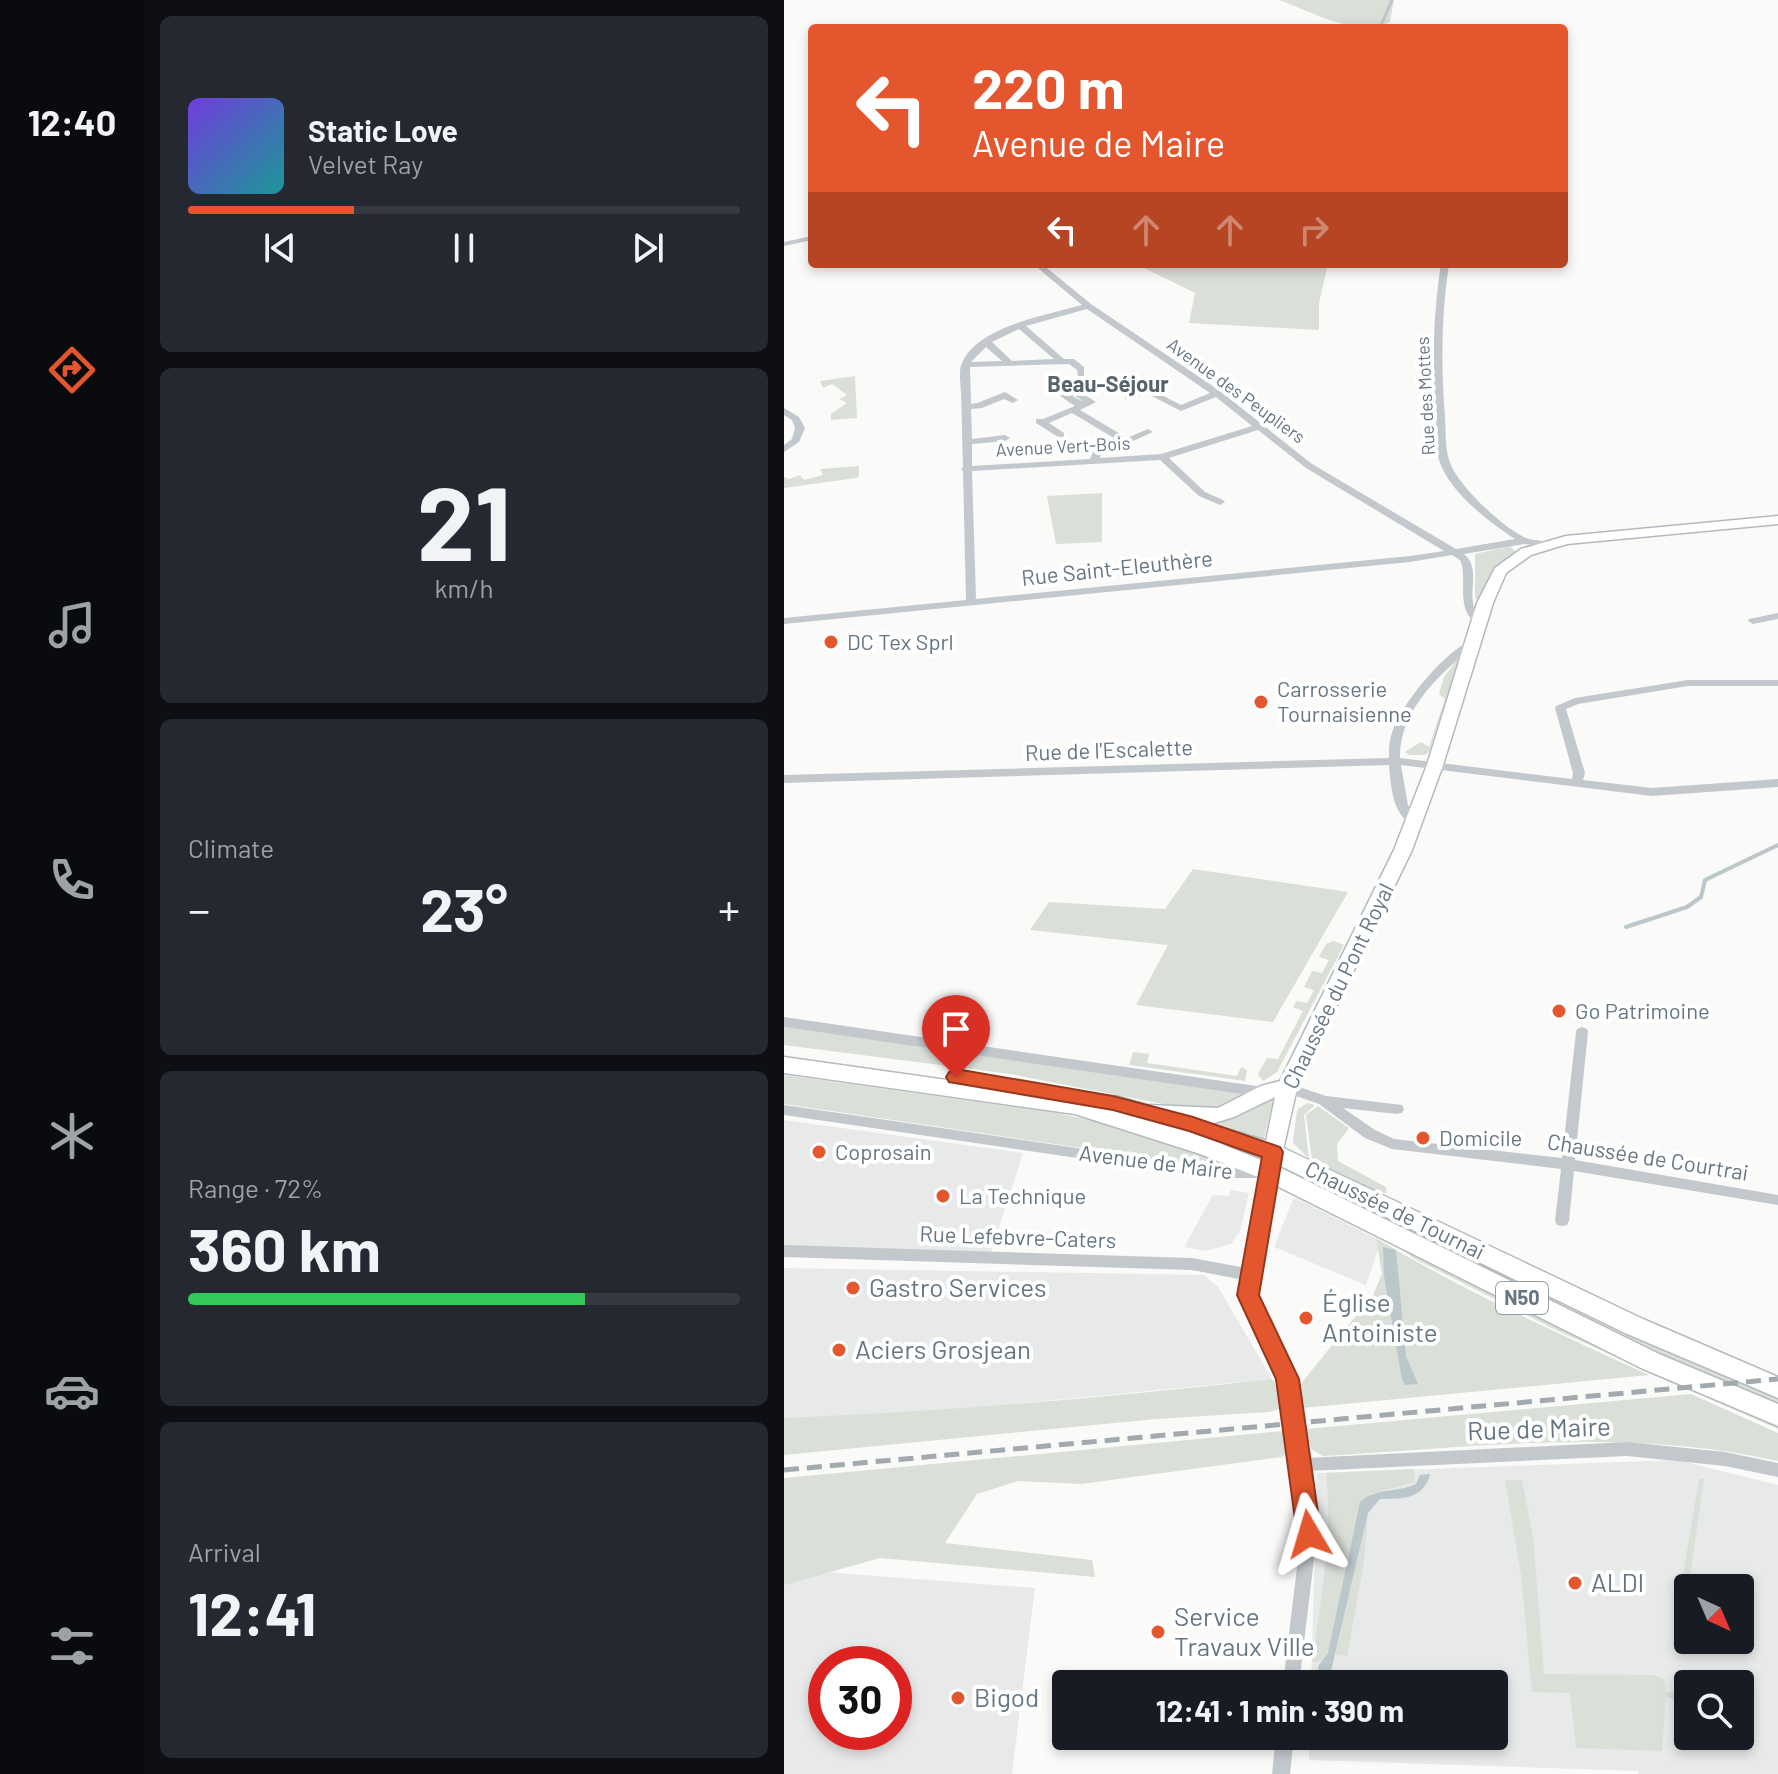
<!DOCTYPE html>
<meta charset="utf-8">
<style>
body{margin:0;font-family:Barlow,sans-serif;background:#242831;color:#f1f3f6;height:100vh;display:flex;flex-direction:column;font-size:30px;white-space:nowrap}
*{box-sizing:border-box;margin:0}
p{font-size:26px;color:#9ea1a6}
.icon{flex:none;width:44px;height:44px;fill:none;stroke:currentColor;stroke-width:2;stroke-linecap:round;stroke-linejoin:round}
.map{position:relative;flex:1;overflow:hidden}
.drawer{display:flex;flex-direction:column;gap:16px;padding:16px;background:#0d0f14;width:640px}
.drawer>*{flex:none}
.hud{position:absolute;left:24px;top:24px;width:760px;height:244px;border-radius:8px;box-shadow:0 4px 12px #0003;background:#e4572e;color:#fff;overflow:hidden}
.needle{width:52px;rotate:136deg}
.buttons{position:absolute;left:890px;top:1574px;display:grid;gap:16px}
.buttons a{display:grid;place-items:center;width:80px;height:80px;border-radius:8px;background:#171b24;box-shadow:0 4px 12px #0003;font-size:40px}
.speed{position:absolute;left:24px;top:1646px;display:flex;gap:16px;font-size:40px;font-weight:700;text-align:center}
.speed>*{display:grid;place-content:center;width:104px;height:104px;border-radius:50%;background:#171b24;box-shadow:0 4px 12px #0003;line-height:1}
.speed .limit{border:12px solid #d22;background:#fff;color:#111}
.pin{position:absolute;display:grid;place-items:center;width:68px;height:68px;color:#fff;margin:-82px -34px;border-radius:50% 50% 50% 0;rotate:-45deg;box-shadow:0 0 8px #0007}
.pin .icon{rotate:45deg}
.me{position:absolute;width:88px;margin:-44px;rotate:353deg;stroke-linejoin:round;filter:drop-shadow(0 0 6px #0008)}
.turn{display:flex;align-items:center;gap:28px;height:168px;padding:0 32px;font-size:36px}
.turn .icon{width:104px;height:104px;stroke-width:2.5}
.turn b{display:block;font-size:56px;line-height:68px}
.lanes{display:flex;align-items:center;height:76px;padding:0 32px;background:#0003;justify-content:center;gap:40px;direction:ltr}
.lanes .off{opacity:.35}
.big{font-size:60px;font-weight:700;line-height:1.1}
.drawer .card{flex:1;display:flex;flex-direction:column;justify-content:center;gap:12px;min-width:0;padding:0 28px;border-radius:12px;background:#242831}
.drawer .dial{align-items:center;gap:0}
.dial b{font-size:104px;line-height:1}
.song{display:flex;align-items:center;gap:24px}
.cover{width:96px;height:96px;border-radius:12px;background:linear-gradient(135deg,hsl(260 70% 55%),hsl(180 70% 35%))}
.played{height:8px;border-radius:4px;background:linear-gradient(90deg,#e4572e 30%,#363941 30%)}
.keys{display:flex;justify-content:space-around;direction:ltr}
.heat{display:flex;justify-content:space-between;align-items:center;font-size:44px;direction:ltr}
.charge{height:12px;border-radius:6px;background:linear-gradient(90deg,#34c759 72%,#363941 0)}
.trip{position:absolute;left:268px;top:1670px;width:456px;height:80px;border-radius:8px;background:#171b24;box-shadow:0 4px 12px #0003;font-weight:700;line-height:80px;text-align:center}
main{display:flex;flex:1;min-height:0}
.tab-bar{display:flex;flex-direction:column;width:144px;justify-content:space-around;align-items:center;background:#090b0e;color:#9ea1a6}
.tab-bar .icon{width:56px;height:56px}
.tab-bar .selected{color:#e4572e}
.tab-bar b{font-size:36px;color:#f1f3f6}
.map>svg:first-child{display:block}
.built{fill:#e8e9e9;fill-rule:evenodd}
.green{fill:#dadfd7}
.water{fill:#bbc7cb}
.lines{fill:none;stroke-linecap:round;stroke-linejoin:round}
.stream-far1{stroke:#bbc7cb;stroke-width:3}
.stream{stroke:#bbc7cb;stroke-width:4}
.secondary-casing{stroke:#b3babf;stroke-width:3}
.primary-casing{stroke:#b5babe;stroke-width:3}
.street{fill:#c3c8cc;fill-rule:evenodd}
.secondary{fill:#fff;fill-rule:evenodd}
.primary{fill:#fff;fill-rule:evenodd}
.rail{stroke:#a2aab0;stroke-width:5;stroke-dasharray:15 8;stroke-linecap:butt}
.route{fill:#e4572e;stroke:#94391e;stroke-width:2}
.poi-dot{fill:#e4572e;stroke:#fff;stroke-width:3}
.labels{text-anchor:middle;stroke-width:8;stroke-linejoin:round;paint-order:stroke}
.far-street-label{font-size:18px;fill:#657683;stroke:#fff}
.shield{fill:#fff;stroke:#939fa8;stroke-width:2}
.shield-label{font-size:20px;font-weight:bold;fill:#657683}
.far-quarter-label{font-size:22px;font-weight:bold;fill:#57646e;stroke:#fff}
.street-label{font-size:22px;fill:#657683;stroke:#fff}
.poi-label{font-size:22px;fill:#657683;stroke:#fff;text-anchor:start}
.near-poi-label{font-size:26px;fill:#657683;stroke:#fff;text-anchor:start}
.near-street-label{font-size:26px;fill:#657683;stroke:#fff}
</style>
<main>
<nav class="tab-bar">
<b>12:40</b>
<svg class="icon selected" aria-label="directions" viewBox="0 0 24 24"><path d="M12 3l9 9-9 9-9-9zM9 14v-3h6M13 9l2 2-2 2"/></svg>
<svg class="icon" aria-label="music" viewBox="0 0 24 24"><path d="M9 18V5l10-2v13"/><circle cx="6" cy="18" r="3"/><circle cx="16" cy="16" r="3"/></svg>
<svg class="icon" aria-label="phone" viewBox="0 0 24 24"><path d="M5 4h4l2 5-3 2q2 4 5 5l2-3 5 2v4C11 20 4 13 5 4z"/></svg>
<svg class="icon" aria-label="climate" viewBox="0 0 24 24"><path d="M12 3v18M4 7l16 10M4 17L20 7"/></svg>
<svg class="icon" aria-label="car" viewBox="0 0 24 24"><path d="M5 17H2v-5l4-1 3-4h7l3 4 3 1v5h-3M9 17h6M6 11h13"/><circle cx="7" cy="17" r="2"/><circle cx="17" cy="17" r="2"/></svg>
<svg class="icon" aria-label="filters" viewBox="0 0 24 24"><path d="M4 7h16M4 17h16"/><circle cx="9" cy="7" r="2"/><circle cx="15" cy="17" r="2"/></svg>
</nav>
<section class="drawer">
<div class="card">
<div class="song"><i class="cover"></i><div><b>Static Love</b><p>Velvet Ray</p></div></div>
<div class="played"></div>
<div class="keys"><svg class="icon" aria-label="previous" viewBox="0 0 24 24"><path d="M18 5L8 12l10 7zM5 5v14"/></svg><svg class="icon" aria-label="pause" viewBox="0 0 24 24"><path d="M8 5v14M16 5v14"/></svg><svg class="icon" aria-label="next" viewBox="0 0 24 24"><path d="M6 5l10 7-10 7zM19 5v14"/></svg></div>
</div>
<div class="card dial"><b>21</b><p>km/h</p></div>
<div class="card"><p>Climate</p>
<div class="heat"><a>−</a><b class="big">23°</b><a>+</a></div>
</div>
<div class="card"><p>Range · 72%</p><b class="big">360 km</b><div class="charge"></div></div>
<div class="card"><p>Arrival</p><b class="big">12:41</b></div>
</section>
<div class="map">
<svg width="994" height="1774" viewBox="0 0 994 1774">
<rect width="100%" height="100%" fill="#fafaf8"/>
<g class="built">
<path d="M 0,1120 L 239,1153 L 207,1252 L 0,1254 Z"/>
<path d="M 447,1190 L 465,1193 L 456,1231 L 447,1244 L 422,1251 L 400,1247 L 429,1195 L 445,1196 Z"/>
<path d="M 510,1197 L 597,1241 L 582,1285 L 490,1247 Z"/>
<path d="M 0,1268 L 420,1275 L 434,1287 L 488,1379 L 138,1413 L 0,1418 Z"/>
<path d="M 893,1460 L 994,1485 L 994,1774 L 855,1774 L 854,1771 L 525,1760 L 526,1736 L 710,1736 L 710,1684 L 527,1684 L 533,1473 ZM 904,1588 L 956,1588 L 956,1640 L 904,1640 ZM 904,1684 L 956,1684 L 956,1736 L 904,1736 Z"/>
<path d="M 0,1569 L 251,1588 L 228,1774 L 0,1774 ZM 42,1664 L 110,1664 L 110,1732 L 42,1732 Z"/>
</g>
<g class="green">
<path d="M 495,0 L 610,0 L 606,22 C 574,39 527,11 495,0 Z"/>
<path d="M 352,264 L 544,264 L 535,303 L 535,330 L 405,323 L 411,293 Z"/>
<path d="M 71,376 L 73,418 L 47,420 L 47,414 L 63,403 L 55,399 L 63,395 L 48,384 L 39,388 L 36,381 Z"/>
<path d="M 75,466 L 75,476 L 72,478 L 0,488 L 0,477 L 5,479 L 16,475 L 20,480 L 39,475 L 36,469 Z"/>
<path d="M 318,493 L 318,542 L 272,544 L 263,496 Z"/>
<path d="M 726,546 L 732,552 L 706,576 L 696,599 L 691,599 L 691,554 Z"/>
<path d="M 672,661 L 675,661 L 645,752 L 641,755 L 626,755 L 621,752 L 637,742 L 645,747 L 661,699 L 655,694 L 660,677 Z"/>
<path d="M 409,869 L 564,892 L 489,1022 L 352,1005 L 384,945 L 246,930 L 265,902 L 381,909 Z"/>
<path d="M 550,941 L 560,945 L 493,1072 L 479,1081 L 474,1074 L 483,1058 L 494,1059 L 519,1011 L 509,1007 L 513,1001 L 523,1003 L 530,990 L 520,987 L 528,971 L 538,973 L 545,960 L 535,957 L 542,944 Z"/>
<path d="M 0,1027 L 455,1092 L 462,1096 L 427,1112 L 400,1108 L 226,1074 L 0,1045 Z"/>
<path d="M 349,1052 L 365,1054 L 363,1063 L 453,1076 L 457,1067 L 463,1070 L 461,1081 L 345,1065 Z"/>
<path d="M 0,1075 L 273,1113 L 330,1125 L 446,1165 L 440,1169 L 0,1104 Z"/>
<path d="M 491,1091 L 480,1139 L 430,1123 Z"/>
<path d="M 523,1103 L 531,1105 L 520,1115 L 525,1159 L 509,1143 L 513,1110 Z"/>
<path d="M 534,1106 L 565,1128 L 553,1144 L 554,1161 L 602,1187 L 603,1193 L 594,1192 L 528,1160 L 522,1115 Z"/>
<path d="M 584,1207 L 994,1396 L 994,1407 L 910,1373 L 583,1210 Z"/>
<path d="M 592,1238 C 679,1291 772,1332 865,1375 L 518,1408 L 516,1391 L 519,1381 L 589,1295 L 598,1274 Z"/>
<path d="M 617,1248 L 994,1423 L 994,1429 L 772,1330 L 629,1258 Z"/>
<path d="M 488,1379 L 497,1394 L 496,1409 L 485,1412 L 372,1419 L 0,1455 L 0,1418 C 163,1412 326,1397 488,1379 Z"/>
<path d="M 907,1394 L 994,1433 L 994,1461 C 844,1427 691,1447 539,1456 L 527,1449 L 522,1429 Z"/>
<path d="M 499,1431 L 505,1450 L 498,1457 L 297,1484 L 234,1481 L 193,1494 L 161,1543 L 308,1560 L 311,1577 L 96,1558 L 0,1585 L 0,1478 Z"/>
<path d="M 630,1469 L 631,1482 L 586,1494 L 544,1654 L 537,1661 L 528,1662 C 537,1598 549,1536 542,1473 Z"/>
<path d="M 915,1479 L 920,1479 L 905,1583 L 898,1581 Z"/>
<path d="M 721,1480 L 738,1480 L 749,1537 L 760,1674 L 869,1675 L 880,1679 L 882,1691 L 904,1695 L 904,1702 L 882,1697 L 878,1751 L 792,1748 L 786,1693 L 748,1692 L 737,1575 Z"/>
<path d="M 584,1513 L 580,1562 L 563,1656 L 551,1655 Z"/>
</g>
<g class="water">
<path d="M 599,1247 L 612,1250 L 622,1356 L 634,1384 L 621,1385 L 618,1379 L 600,1276 Z"/>
<path d="M 646,1474 C 640,1499 619,1499 596,1499 L 584,1513 L 544,1684 L 531,1684 L 535,1665 L 544,1653 L 576,1502 C 593,1487 613,1493 632,1484 L 636,1475 Z"/>
</g>
<g class="lines">
<path class="stream-far1" d="M 596,28 L 608,0"/>
<path class="stream" d="M 842,927 L 903,907 L 917,897 L 921,880 L 994,845"/>
<g class="secondary-casing">
<path id="secondary" d="M 994,516 L 994,524 L 783,544 L 747,555 L 722,573 L 709,603 L 659,765 L 628,850 L 513,1088 L 494,1172 L 487,1174 L 480,1172 L 477,1166 L 491,1097 L 450,1117 L 427,1124 L 359,1117 L 356,1112 L 359,1107 L 366,1105 L 434,1108 L 477,1086 L 496,1081 L 610,850 L 643,765 L 693,603 L 711,568 L 737,549 L 782,536 Z"/>
</g>
<g class="primary-casing">
<path id="primary" d="M 0,1057 L 291,1098 L 323,1108 L 321,1104 L 324,1098 L 332,1096 L 487,1142 L 859,1319 L 994,1377 L 994,1398 L 841,1333 L 472,1154 L 437,1144 L 495,1167 L 875,1354 L 994,1404 L 994,1426 L 857,1368 L 479,1179 L 416,1154 L 291,1114 L 0,1073 Z"/>
</g>
<g class="street">
<path d="M 28,236 L 28,240 L 0,246 L 0,242 Z"/>
<path d="M 249,264 L 258,264 L 307,304 L 436,391 L 528,464 L 672,549 L 731,539 C 705,522 665,492 655,460 C 652,448 653,431 652,418 C 648,366 649,315 657,264 L 665,264 C 657,315 657,366 661,417 C 662,431 661,447 665,460 C 672,484 719,528 742,538 C 751,542 762,539 771,544 L 766,547 L 740,544 L 680,554 C 698,569 682,593 692,612 C 694,614 699,620 701,622 L 696,625 C 672,613 682,587 678,565 L 676,560 L 668,555 L 626,562 L 0,624 L 0,618 L 182,600 L 179,471 L 177,469 L 179,467 C 178,442 178,418 177,394 C 177,385 174,371 178,363 C 194,326 263,315 298,305 ZM 303,309 L 426,393 L 397,405 L 362,387 L 341,395 L 341,399 L 347,399 L 362,393 L 397,411 L 432,397 L 468,426 L 377,454 L 316,458 L 316,456 L 369,432 L 364,429 L 343,438 L 296,410 L 312,402 L 290,388 L 276,396 L 291,406 L 259,419 L 252,419 L 252,423 L 274,437 L 280,437 L 280,433 L 265,423 L 288,413 L 335,441 L 309,452 L 306,459 L 188,466 L 188,444 L 221,441 L 226,438 L 221,435 L 188,439 L 187,409 L 198,408 L 220,399 L 229,403 L 234,400 L 221,392 L 193,403 L 187,404 L 186,367 L 285,364 L 293,370 L 294,376 L 300,376 L 300,367 L 290,359 L 280,359 L 242,326 ZM 235,329 L 270,359 L 228,361 L 208,342 ZM 202,347 L 218,361 L 187,362 ZM 290,395 L 300,402 L 288,396 ZM 474,430 L 522,468 L 660,551 L 626,556 L 192,599 L 188,471 L 376,460 L 415,496 L 436,505 L 441,502 L 439,500 L 421,492 L 385,458 Z"/>
<path d="M 0,408 L 15,417 L 21,428 L 15,442 L 0,452 L 0,445 L 8,439 L 11,428 L 8,420 L 0,415 Z"/>
<path d="M 994,613 L 994,619 L 969,624 L 964,621 L 965,619 Z"/>
<path d="M 689,639 L 693,640 L 694,642 L 693,644 C 657,672 615,710 616,758 L 788,779 L 789,773 L 771,708 L 772,706 L 791,698 L 904,680 L 994,680 L 994,686 L 904,686 L 794,704 L 782,709 L 801,773 L 799,780 L 868,788 L 994,779 L 994,787 L 868,796 L 617,765 L 624,805 L 636,822 L 630,826 C 608,815 607,786 605,765 L 0,783 L 0,775 L 605,758 C 605,749 605,741 608,733 C 617,704 661,651 689,639 Z"/>
<path d="M 0,1017 L 479,1087 L 484,1089 L 486,1092 L 484,1095 L 479,1097 L 0,1027 Z"/>
<path d="M 798,1027 L 803,1029 L 804,1032 L 791,1160 L 994,1195 L 994,1205 L 790,1171 L 785,1221 L 783,1225 L 778,1226 L 773,1225 L 771,1221 L 777,1169 L 608,1149 L 581,1138 L 535,1104 L 498,1091 L 496,1088 L 498,1085 L 503,1083 L 542,1096 L 618,1105 L 620,1109 L 618,1113 L 613,1114 L 559,1108 L 591,1130 L 610,1139 L 778,1158 L 792,1032 L 793,1029 Z"/>
<path d="M 0,1105 L 429,1168 L 492,1169 L 494,1173 L 471,1295 L 511,1379 L 522,1458 L 843,1442 L 941,1452 L 994,1463 L 994,1477 L 941,1466 L 843,1456 L 524,1471 L 533,1534 L 515,1684 L 499,1684 L 517,1534 L 497,1379 L 457,1295 L 460,1280 L 408,1270 L 0,1257 L 0,1245 L 408,1258 L 462,1268 L 479,1178 L 429,1178 L 0,1115 Z"/>
<path d="M 492,1736 L 510,1736 L 506,1774 L 488,1774 Z"/>
</g>
<use href="#secondary" class="secondary"/>
<use href="#primary" class="primary"/>
<path class="rail" d="M 0,1470 L 994,1379"/>
</g>
<path class="route" d="M 172,1069 L 329,1096 L 409,1117 L 496,1147 L 499,1152 L 475,1295 L 515,1379 L 537,1534 L 534,1541 L 525,1544 L 517,1541 L 513,1534 L 492,1379 L 453,1295 L 478,1157 L 405,1131 L 329,1110 L 165,1082 L 162,1077 L 165,1072 Z"/>
<g class="poi-dot">
<circle cx="47" cy="642" r="8"/>
<circle cx="477" cy="702" r="8"/>
<circle cx="775" cy="1011" r="8"/>
<circle cx="639" cy="1138" r="8"/>
<circle cx="35" cy="1152" r="8"/>
<circle cx="159" cy="1196" r="8"/>
<circle cx="69" cy="1288" r="8"/>
<circle cx="522" cy="1318" r="8"/>
<circle cx="55" cy="1350" r="8"/>
<circle cx="791" cy="1583" r="8"/>
<circle cx="374" cy="1632" r="8"/>
<circle cx="174" cy="1698" r="8"/>
</g>
<g class="labels">
<g class="far-street-label">
<text transform="translate(452 391) rotate(36)" y="6">Avenue des Peupliers</text>
<text transform="translate(642 396) rotate(-93)" y="6">Rue des Mottes</text>
<text transform="translate(279 447) rotate(-3)" y="6">Avenue Vert-Bois</text>
</g>
<rect class="shield" x="712" y="1282" width="52" height="32" rx="6"/>
<g class="shield-label">
<text x="738" y="1305">N50</text>
</g>
<g class="far-quarter-label">
<text x="324" y="392">Beau-Séjour</text>
</g>
<g class="street-label">
<text transform="translate(333 568) rotate(-6)" y="8">Rue Saint-Eleuthère</text>
<text transform="translate(325 750) rotate(-2)" y="8">Rue de l'Escalette</text>
<text transform="translate(554 986) rotate(-64)" y="8">Chaussée du Pont Royal</text>
<text transform="translate(864 1157) rotate(9)" y="8">Chaussée de Courtrai</text>
<text transform="translate(372 1162) rotate(7)" y="8">Avenue de Maire</text>
<text transform="translate(611 1210) rotate(26)" y="8">Chaussée de Tournai</text>
<text transform="translate(234 1237) rotate(2)" y="8">Rue Lefebvre-Caters</text>
</g>
<g class="poi-label">
<text x="63" y="650">DC Tex Sprl</text>
<text x="493" y="697">Carrosserie<tspan x="493" dy="25">Tournaisienne</tspan></text>
<text x="791" y="1019">Go Patrimoine</text>
<text x="655" y="1146">Domicile</text>
<text x="51" y="1160">Coprosain</text>
<text x="175" y="1204">La Technique</text>
</g>
<g class="near-poi-label">
<text x="85" y="1297">Gastro Services</text>
<text x="538" y="1312">Église<tspan x="538" dy="30">Antoiniste</tspan></text>
<text x="71" y="1359">Aciers Grosjean</text>
<text x="807" y="1592">ALDI</text>
<text x="390" y="1626">Service<tspan x="390" dy="30">Travaux Ville</tspan></text>
<text x="190" y="1707">Bigod</text>
</g>
<g class="near-street-label">
<text transform="translate(755 1429) rotate(-2)" y="9">Rue de Maire</text>
</g>
</g>
</svg>
<div class="buttons">
<a><svg class="needle" viewBox="-14 -14 28 28"><path d="M0-13l5 13h-10z" fill="#e53935"/><path d="M0 13l5-13h-10z" fill="#9ea1a6"/></svg></a>
<a><svg class="icon" aria-label="search" viewBox="0 0 24 24"><circle cx="10" cy="10" r="6"/><path d="M15 15l6 6"/></svg></a>
</div>
<div class="speed"><div class="limit">30</div></div>
<div class="pin" style="left:172px;top:1077px;background:#d93025"><svg class="icon" aria-label="arrive" viewBox="0 0 24 24"><path d="M6 21V4h12l-3 4 3 4H6"/></svg></div>
<svg class="me" style="left:525px;top:1534px" viewBox="-20 -20 40 40"><path d="M0-17L14 15 0 8-14 15z" fill="#e4572e" stroke="#fff" stroke-width="4"/></svg>
<div class="trip">12:41 · 1 min · 390 m</div>
<div class="hud">
<div class="turn"><svg class="icon" aria-label="left" viewBox="0 0 24 24"><path d="M17 20v-9H6M10 6l-5 5 5 5"/></svg><div><b>220 m</b>Avenue de Maire</div></div>
<div class="lanes"><svg class="icon" aria-label="left" viewBox="0 0 24 24"><path d="M17 20v-9H6M10 6l-5 5 5 5"/></svg><svg class="icon off" aria-label="ahead" viewBox="0 0 24 24"><path d="M12 20V5M6 11l6-6 6 6"/></svg><svg class="icon off" aria-label="ahead" viewBox="0 0 24 24"><path d="M12 20V5M6 11l6-6 6 6"/></svg><svg class="icon off" aria-label="right" viewBox="0 0 24 24"><path d="M7 20v-9h11M14 6l5 5-5 5"/></svg></div>
</div>
</div>
</main>
